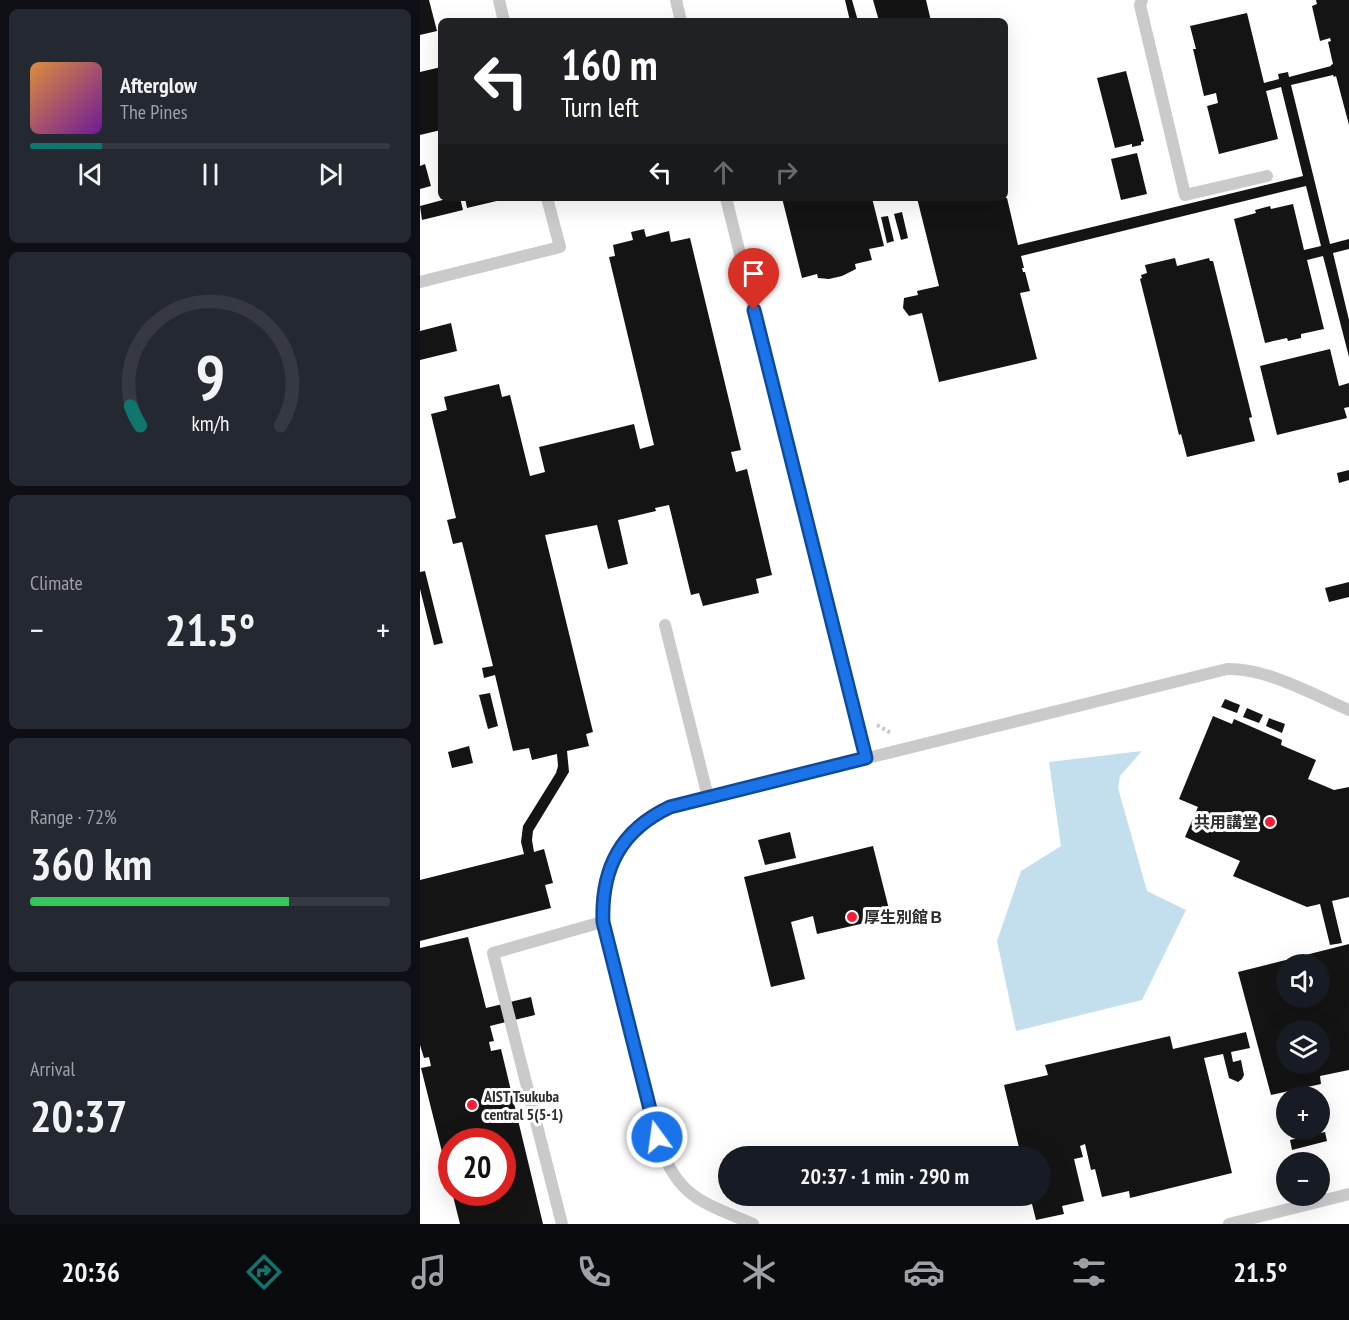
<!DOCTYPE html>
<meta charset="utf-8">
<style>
body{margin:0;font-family:"PT Sans Narrow","Noto Sans JP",sans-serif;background:#242831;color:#f1f3f6;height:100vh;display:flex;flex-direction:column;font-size:22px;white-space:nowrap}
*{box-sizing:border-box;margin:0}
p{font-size:20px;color:#9ea1a6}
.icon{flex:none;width:33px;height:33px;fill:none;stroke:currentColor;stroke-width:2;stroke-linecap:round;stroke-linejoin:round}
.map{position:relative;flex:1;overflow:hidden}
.side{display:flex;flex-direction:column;gap:9px;padding:9px;background:#0d0f14;width:420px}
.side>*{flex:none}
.top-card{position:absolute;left:18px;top:18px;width:570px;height:183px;border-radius:9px;box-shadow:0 6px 24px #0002;background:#202124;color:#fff;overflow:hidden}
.fabs{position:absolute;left:856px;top:954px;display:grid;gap:12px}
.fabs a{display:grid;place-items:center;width:54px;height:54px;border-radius:50%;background:#171b24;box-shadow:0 6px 24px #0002;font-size:30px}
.speed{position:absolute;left:18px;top:1128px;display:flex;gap:12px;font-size:30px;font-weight:700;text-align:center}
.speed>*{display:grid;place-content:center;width:78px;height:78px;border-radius:50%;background:#171b24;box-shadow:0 6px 24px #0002;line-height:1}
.speed .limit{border:9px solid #d22;background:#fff;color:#111}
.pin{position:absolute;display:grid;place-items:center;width:51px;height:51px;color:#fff;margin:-62px -26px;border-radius:50% 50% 50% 0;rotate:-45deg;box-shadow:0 0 6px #0007}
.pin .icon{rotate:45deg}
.me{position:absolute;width:66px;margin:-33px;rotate:346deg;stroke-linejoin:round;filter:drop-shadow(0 0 4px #0008)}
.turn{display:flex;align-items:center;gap:21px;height:126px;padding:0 24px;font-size:27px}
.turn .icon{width:78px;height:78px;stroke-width:2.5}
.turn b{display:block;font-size:42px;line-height:51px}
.lanes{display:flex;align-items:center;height:57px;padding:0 24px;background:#0003;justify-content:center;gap:30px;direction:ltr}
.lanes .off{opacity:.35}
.big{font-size:45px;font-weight:700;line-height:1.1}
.side .card{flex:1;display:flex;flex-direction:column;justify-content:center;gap:9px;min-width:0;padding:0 21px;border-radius:9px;background:#242831}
.side .dial{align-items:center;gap:0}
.dial svg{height:156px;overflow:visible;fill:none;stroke:#363941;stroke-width:7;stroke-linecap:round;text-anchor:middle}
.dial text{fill:#f1f3f6;stroke:none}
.song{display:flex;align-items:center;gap:18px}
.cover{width:72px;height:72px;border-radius:9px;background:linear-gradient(135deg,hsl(30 70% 55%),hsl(280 70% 35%))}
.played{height:6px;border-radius:3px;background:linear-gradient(90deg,#0f766e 20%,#363941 20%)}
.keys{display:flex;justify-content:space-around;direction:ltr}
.heat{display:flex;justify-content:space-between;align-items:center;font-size:33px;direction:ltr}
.charge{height:9px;border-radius:4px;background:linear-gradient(90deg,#34c759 72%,#363941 0)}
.trip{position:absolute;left:298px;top:1146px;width:333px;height:60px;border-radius:30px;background:#171b24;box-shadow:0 6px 24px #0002;font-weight:700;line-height:60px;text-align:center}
.tabs{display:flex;height:96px;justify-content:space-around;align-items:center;background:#090b0e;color:#9ea1a6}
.tabs .icon{width:42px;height:42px}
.tabs .selected{color:#0f766e}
.tabs b{font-size:27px;color:#f1f3f6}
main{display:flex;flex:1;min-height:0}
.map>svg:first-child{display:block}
.water{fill:#c3dfee}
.building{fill:#141414;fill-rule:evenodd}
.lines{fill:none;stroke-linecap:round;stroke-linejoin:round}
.path{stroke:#cacaca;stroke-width:4;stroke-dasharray:3 3;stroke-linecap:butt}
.service{stroke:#cacaca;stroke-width:12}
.route-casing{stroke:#114b97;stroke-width:15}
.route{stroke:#1a73e8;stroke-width:10}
.poi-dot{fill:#f51e38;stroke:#fff;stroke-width:2}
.labels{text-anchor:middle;stroke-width:6;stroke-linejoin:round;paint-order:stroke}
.poi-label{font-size:16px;font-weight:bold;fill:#2d2d2d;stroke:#fff;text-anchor:start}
</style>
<main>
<section class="side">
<div class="card">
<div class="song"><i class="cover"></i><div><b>Afterglow</b><p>The Pines</p></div></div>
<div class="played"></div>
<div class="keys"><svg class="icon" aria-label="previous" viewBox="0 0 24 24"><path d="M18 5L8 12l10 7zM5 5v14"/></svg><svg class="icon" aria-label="pause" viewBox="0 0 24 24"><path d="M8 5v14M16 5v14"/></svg><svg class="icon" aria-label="next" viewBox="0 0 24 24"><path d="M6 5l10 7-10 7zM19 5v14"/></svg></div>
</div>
<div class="card dial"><svg viewBox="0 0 100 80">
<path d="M14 69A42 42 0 1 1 86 69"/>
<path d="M14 69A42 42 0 0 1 9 59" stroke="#0f766e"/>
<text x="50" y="56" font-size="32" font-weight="700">9</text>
<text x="50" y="72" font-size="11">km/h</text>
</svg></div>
<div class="card"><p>Climate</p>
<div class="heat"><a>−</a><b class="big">21.5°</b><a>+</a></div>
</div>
<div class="card"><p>Range · 72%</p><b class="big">360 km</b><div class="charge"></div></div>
<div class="card"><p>Arrival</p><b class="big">20:37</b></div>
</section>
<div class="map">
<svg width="929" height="1224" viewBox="0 0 929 1224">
<rect width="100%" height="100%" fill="#fff"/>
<path class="water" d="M 722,751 L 700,776 L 698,788 L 727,891 L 766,910 L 722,1000 L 596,1031 L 577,941 L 601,871 L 641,846 L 629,762 Z"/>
<g class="building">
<path d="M 0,0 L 9,0 L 17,31 L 0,35 Z"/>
<path d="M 425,0 L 432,0 L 438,21 L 430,21 Z"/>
<path d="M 453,0 L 506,0 L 511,21 L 459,21 Z"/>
<path d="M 896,0 L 929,0 L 929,125 L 916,76 L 914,77 L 913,75 L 871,85 L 910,244 L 929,239 L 929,249 L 913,253 L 929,320 L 929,357 L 903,256 L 887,260 L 904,329 L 881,334 L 881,338 L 868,341 L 867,338 L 845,343 L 814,219 L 836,213 L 835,210 L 850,206 L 851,209 L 873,204 L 884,250 L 901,246 L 886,186 L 601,256 L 604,268 L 602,268 L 603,272 L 605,272 L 610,291 L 600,293 L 617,359 L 519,382 L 502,313 L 489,316 L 483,308 L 484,298 L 498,295 L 497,291 L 519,286 L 497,198 L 587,198 L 598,245 L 883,176 L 861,87 L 846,91 L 858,139 L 799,154 L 787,106 L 798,103 L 796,93 L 784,96 L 773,49 L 776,49 L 770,26 L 827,13 L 844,83 L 859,79 L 858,74 L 868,72 L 869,77 L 911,66 L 911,65 L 913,64 L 908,42 L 911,41 L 910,38 L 900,41 L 892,6 L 897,4 Z"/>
<path d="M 21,67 L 21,130 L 0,135 L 0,72 Z"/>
<path d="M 706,71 L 724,141 L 721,142 L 721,145 L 712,147 L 712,144 L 695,148 L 677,78 Z"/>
<path d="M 717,153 L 727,194 L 701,200 L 691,159 Z"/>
<path d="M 5,164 L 11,186 L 0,189 L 0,166 Z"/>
<path d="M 30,198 L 40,198 L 43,210 L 2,220 L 0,206 Z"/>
<path d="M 45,198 L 84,198 L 85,199 L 47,208 Z"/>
<path d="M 362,198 L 452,198 L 464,246 L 449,249 L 452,260 L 435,264 L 436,269 L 422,276 L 409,279 L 398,278 L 397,274 L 382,278 Z"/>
<path d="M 482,212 L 488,238 L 481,240 L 474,214 Z"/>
<path d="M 468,216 L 474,241 L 467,243 L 461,217 Z"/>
<path d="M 224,229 L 226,237 L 249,231 L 251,242 L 270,238 L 321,450 L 311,452 L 316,472 L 327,469 L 352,575 L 336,579 L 339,593 L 283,606 L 279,593 L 271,595 L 249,505 L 235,508 L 236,511 L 198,520 L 208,564 L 188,569 L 177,525 L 125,535 L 173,732 L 166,734 L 169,746 L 147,751 L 149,772 L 113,831 L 112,840 L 114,852 L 124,849 L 133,883 L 125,885 L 131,908 L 0,941 L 0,880 L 104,854 L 101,842 L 103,826 L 136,773 L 138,766 L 137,754 L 112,760 L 109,748 L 93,751 L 75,675 L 64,678 L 62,668 L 73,666 L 42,542 L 33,544 L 27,520 L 36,518 L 11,414 L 27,410 L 24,397 L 79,384 L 82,397 L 90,395 L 110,476 L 125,472 L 119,447 L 214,424 L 220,449 L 234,445 L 189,257 L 195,256 L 193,245 L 213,240 L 211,232 Z"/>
<path d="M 755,258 L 757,266 L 789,258 L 790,261 L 793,261 L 832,417 L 829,418 L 835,441 L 767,457 L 761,434 L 759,435 L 720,279 L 722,278 L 721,275 L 727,273 L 725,265 Z"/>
<path d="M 31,323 L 37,351 L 0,360 L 0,331 Z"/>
<path d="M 910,349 L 919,386 L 929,383 L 929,407 L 924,408 L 927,418 L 857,435 L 840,366 Z"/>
<path d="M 929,470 L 929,480 L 919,483 L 917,473 Z"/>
<path d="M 5,571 L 23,643 L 14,645 L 0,589 L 0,572 Z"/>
<path d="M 929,582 L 929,597 L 909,602 L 905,588 Z"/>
<path d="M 70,693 L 78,726 L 68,729 L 59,695 Z"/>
<path d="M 805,699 L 820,705 L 817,713 L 801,707 Z"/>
<path d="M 827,708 L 843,715 L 839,723 L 823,717 Z"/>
<path d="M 793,716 L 812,724 L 814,719 L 862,740 L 861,745 L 896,760 L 888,779 L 914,790 L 929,787 L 929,897 L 912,901 L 922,943 L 910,945 L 900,904 L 887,907 L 813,876 L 820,861 L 765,837 L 778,807 L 759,799 Z"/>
<path d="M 849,718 L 865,724 L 862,733 L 846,726 Z"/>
<path d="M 49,746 L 53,763 L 32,768 L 28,752 Z"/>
<path d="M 370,832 L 376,858 L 345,865 L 338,840 Z"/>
<path d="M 453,846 L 471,917 L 397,934 L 393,916 L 371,922 L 385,979 L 351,987 L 324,877 Z"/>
<path d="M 48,937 L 66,1008 L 111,997 L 115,1015 L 70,1026 L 74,1041 L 69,1042 L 71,1051 L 81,1049 L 123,1224 L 40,1224 L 32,1192 L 82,1192 L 82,1142 L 32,1142 L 31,1188 L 1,1068 L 11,1066 L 9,1057 L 4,1058 L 0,1045 L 0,948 Z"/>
<path d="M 929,944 L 929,1070 L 900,1076 L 901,1084 L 851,1095 L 818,972 ZM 867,964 L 900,964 L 900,998 L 867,998 ZM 867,1030 L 900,1030 L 900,1064 L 867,1064 Z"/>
<path d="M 826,1032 L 830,1048 L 811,1052 L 813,1062 L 821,1060 L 824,1075 L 822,1079 L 818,1082 L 809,1078 L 803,1054 L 784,1058 L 812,1173 L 710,1198 L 709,1191 L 682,1197 L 675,1169 L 671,1170 L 665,1144 L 660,1146 L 663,1157 L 654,1159 L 664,1201 L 642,1206 L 644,1214 L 616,1220 L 610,1196 L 621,1196 L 621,1156 L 601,1156 L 584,1085 L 628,1075 L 625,1065 L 750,1036 L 753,1049 Z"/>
<path d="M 905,1132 L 907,1141 L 872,1150 L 870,1140 Z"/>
</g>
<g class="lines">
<path class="path" d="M 457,725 L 471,733"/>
<g class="service">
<path d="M 79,0 L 84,21"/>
<path d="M 256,0 L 261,21"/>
<path d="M 722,0 L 720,5 L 765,195 L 847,176"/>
<path d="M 306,198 L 446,758"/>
<path d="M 0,282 L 140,247 L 127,198"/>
<path d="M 245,625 L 288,797"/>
<path d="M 142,1224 L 73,953 L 182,922"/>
<path d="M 333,1224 C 280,1201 256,1197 237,1137 L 182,922 C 181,869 201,830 250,807 L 807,669 C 847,668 892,694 929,710"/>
<path d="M 809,1224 L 929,1194"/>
</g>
</g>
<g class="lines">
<g class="route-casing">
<path id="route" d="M 237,1137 L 183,922 C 181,868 201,830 250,807 L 446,758 L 334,310"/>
</g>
<use href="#route" class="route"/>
</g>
<g class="poi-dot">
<circle cx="850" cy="822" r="6"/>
<circle cx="432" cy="917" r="6"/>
<circle cx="52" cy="1105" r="6"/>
</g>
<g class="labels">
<g class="poi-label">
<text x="838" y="828" text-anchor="end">共用講堂</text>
<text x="444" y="923">厚生別館Ｂ</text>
<text x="64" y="1102">AIST Tsukuba<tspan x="64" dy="18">central 5(5-1)</tspan></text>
</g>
</g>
</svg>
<div class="fabs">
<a><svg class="icon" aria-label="sound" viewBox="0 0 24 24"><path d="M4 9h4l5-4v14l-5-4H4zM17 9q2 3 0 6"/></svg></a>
<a><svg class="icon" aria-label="layers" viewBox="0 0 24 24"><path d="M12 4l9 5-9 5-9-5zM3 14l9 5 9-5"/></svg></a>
<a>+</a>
<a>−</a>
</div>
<div class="speed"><div class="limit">20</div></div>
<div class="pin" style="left:334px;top:310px;background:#d93025"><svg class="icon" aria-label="arrive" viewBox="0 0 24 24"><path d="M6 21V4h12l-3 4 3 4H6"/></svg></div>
<svg class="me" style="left:237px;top:1137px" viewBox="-20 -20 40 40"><circle r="17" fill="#1a73e8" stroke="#fff" stroke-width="3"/><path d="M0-11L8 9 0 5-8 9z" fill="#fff"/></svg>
<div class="trip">20:37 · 1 min · 290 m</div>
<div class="top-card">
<div class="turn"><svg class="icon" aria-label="left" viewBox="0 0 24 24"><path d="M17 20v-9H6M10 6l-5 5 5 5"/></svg><div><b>160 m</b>Turn left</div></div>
<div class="lanes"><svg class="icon" aria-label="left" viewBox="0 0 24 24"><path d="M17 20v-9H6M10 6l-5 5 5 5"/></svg><svg class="icon off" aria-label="ahead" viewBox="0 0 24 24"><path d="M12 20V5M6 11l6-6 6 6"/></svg><svg class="icon off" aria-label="right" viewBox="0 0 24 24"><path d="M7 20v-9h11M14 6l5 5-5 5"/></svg></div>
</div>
</div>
</main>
<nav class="tabs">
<b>20:36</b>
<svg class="icon selected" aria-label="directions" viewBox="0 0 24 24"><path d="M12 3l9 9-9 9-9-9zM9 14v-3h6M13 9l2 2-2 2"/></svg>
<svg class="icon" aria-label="music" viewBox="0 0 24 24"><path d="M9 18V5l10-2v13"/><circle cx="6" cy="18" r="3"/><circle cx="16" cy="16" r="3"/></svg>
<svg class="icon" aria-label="phone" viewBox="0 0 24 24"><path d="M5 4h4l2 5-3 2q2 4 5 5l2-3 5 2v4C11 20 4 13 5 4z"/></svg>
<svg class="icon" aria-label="climate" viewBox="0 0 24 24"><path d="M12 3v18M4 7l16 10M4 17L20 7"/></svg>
<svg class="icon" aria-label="car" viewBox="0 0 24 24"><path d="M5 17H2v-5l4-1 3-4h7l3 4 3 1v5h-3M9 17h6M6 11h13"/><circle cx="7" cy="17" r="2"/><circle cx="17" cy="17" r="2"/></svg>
<svg class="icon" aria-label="filters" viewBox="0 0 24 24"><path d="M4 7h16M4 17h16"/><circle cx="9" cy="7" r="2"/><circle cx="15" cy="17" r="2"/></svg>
<b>21.5°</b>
</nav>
